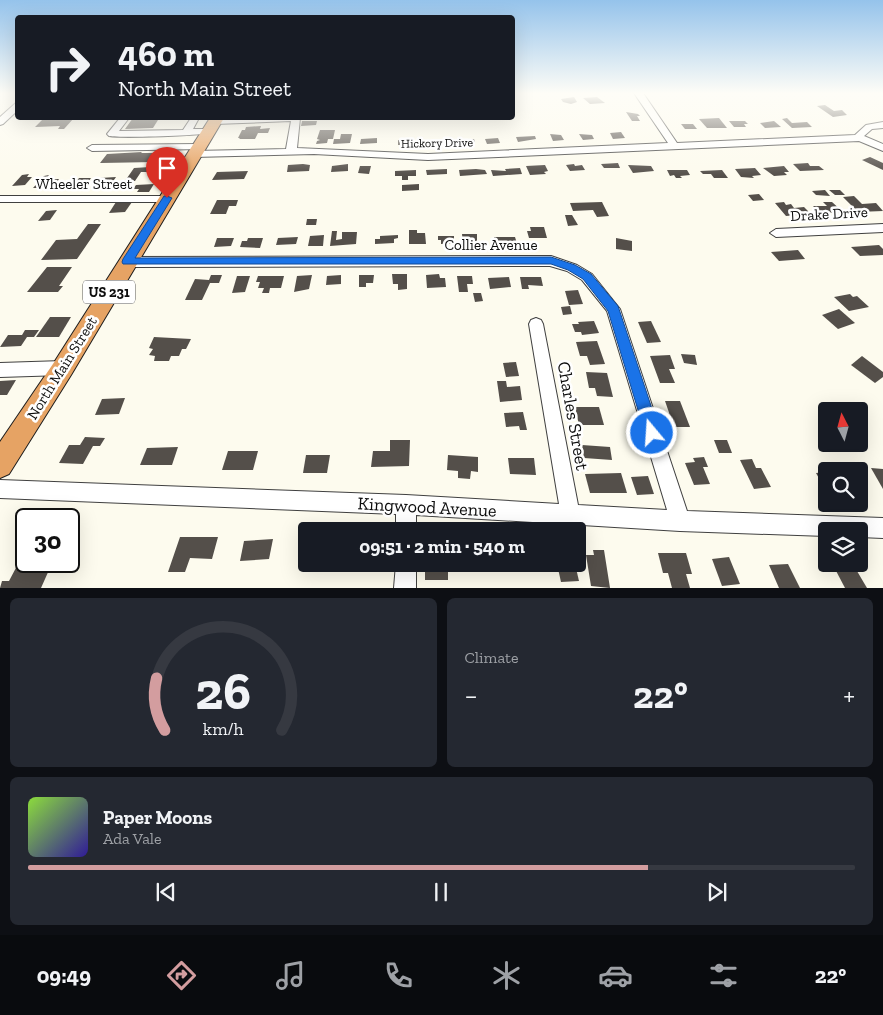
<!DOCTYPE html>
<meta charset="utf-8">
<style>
body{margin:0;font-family:"Zilla Slab",serif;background:#242831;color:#f1f3f6;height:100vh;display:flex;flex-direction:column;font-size:19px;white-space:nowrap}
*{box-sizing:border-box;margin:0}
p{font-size:16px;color:#9ea1a6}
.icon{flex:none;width:28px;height:28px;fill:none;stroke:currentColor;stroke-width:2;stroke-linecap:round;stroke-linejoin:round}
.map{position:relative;height:588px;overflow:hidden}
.drawer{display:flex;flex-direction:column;gap:10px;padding:10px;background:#0d0f14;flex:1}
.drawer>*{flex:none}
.hud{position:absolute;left:15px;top:15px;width:500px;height:105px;border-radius:5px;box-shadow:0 5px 20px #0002;background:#171b24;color:#f1f3f6;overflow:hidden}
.needle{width:32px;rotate:354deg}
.tools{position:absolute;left:818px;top:402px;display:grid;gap:10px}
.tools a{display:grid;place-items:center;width:50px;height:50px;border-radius:5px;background:#171b24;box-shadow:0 5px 20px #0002;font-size:25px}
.speed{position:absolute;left:15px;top:508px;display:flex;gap:10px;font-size:25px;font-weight:700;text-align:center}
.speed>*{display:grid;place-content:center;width:65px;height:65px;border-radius:50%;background:#171b24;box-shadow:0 5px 20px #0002;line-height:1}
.speed .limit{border:2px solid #111;border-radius:8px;background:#fff;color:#111}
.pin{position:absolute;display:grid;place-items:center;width:42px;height:42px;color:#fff;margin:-51px -21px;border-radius:50% 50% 50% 0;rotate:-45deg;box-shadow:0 0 5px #0007}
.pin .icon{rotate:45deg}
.me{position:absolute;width:55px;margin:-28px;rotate:342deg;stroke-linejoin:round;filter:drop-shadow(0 0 4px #0008)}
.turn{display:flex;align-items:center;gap:18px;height:105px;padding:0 20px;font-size:22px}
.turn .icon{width:65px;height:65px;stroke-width:2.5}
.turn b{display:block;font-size:35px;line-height:42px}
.big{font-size:38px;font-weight:800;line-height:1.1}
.drawer .card{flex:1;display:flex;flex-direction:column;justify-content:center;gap:8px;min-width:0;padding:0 18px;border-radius:8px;background:#242831}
.drawer .dial{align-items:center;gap:0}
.dial svg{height:130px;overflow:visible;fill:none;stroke:#363941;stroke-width:7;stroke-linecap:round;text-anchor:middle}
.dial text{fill:#f1f3f6;stroke:none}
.song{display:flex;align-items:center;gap:15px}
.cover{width:60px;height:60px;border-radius:8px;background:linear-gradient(135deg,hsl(90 70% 55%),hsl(250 70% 35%))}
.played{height:5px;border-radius:2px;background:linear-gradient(90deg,#d39d9f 75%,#363941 75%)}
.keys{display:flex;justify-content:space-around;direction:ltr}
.heat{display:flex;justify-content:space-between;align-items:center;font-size:28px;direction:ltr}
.drawer .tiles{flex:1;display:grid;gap:10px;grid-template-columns:1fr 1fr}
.card:last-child{grid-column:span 2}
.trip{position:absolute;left:298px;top:522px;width:288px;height:50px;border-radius:5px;background:#171b24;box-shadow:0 5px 20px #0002;font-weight:800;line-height:50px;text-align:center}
.tabs{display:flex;height:80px;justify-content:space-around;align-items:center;background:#090b0e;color:#9ea1a6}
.tabs .icon{width:35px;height:35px}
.tabs .active{color:#d39d9f}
.tabs b{font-size:22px;color:#f1f3f6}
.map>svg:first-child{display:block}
.building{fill:#544f4a}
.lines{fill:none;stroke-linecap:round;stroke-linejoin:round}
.minor-casing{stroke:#404040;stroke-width:2}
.highway-casing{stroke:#1e1e1e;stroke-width:2}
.minor{fill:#fff;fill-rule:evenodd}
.highway{fill:#e6a364;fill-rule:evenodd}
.route{fill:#1a73e8;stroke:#114b97}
.labels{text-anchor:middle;stroke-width:5;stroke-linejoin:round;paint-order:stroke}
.far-street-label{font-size:12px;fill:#0d0d0d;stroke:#fff}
.shield{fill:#fff;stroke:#565656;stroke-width:1}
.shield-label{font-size:14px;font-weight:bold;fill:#0d0d0d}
.street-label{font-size:15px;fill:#0d0d0d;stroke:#fff}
.near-street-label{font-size:18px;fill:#0d0d0d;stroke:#fff}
</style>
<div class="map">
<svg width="883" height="588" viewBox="0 0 883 588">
<rect width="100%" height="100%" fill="#fdfbee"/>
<g class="building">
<path d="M 574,97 L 577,102 L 571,104 L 563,102 L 561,99 Z"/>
<path d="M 597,97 L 605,103 L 590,104 L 583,98 Z"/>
<path d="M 825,105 L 834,111 L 842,110 L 847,115 L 833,117 L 817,106 Z"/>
<path d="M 626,112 L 638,114 L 640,116 L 637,116 L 640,121 L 632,121 Z"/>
<path d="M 44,118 L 74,118 L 64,129 L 58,129 L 60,126 L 35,127 Z"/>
<path d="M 133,118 L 163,118 L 158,120 L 153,128 L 125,129 Z"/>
<path d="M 719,118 L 727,128 L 707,128 L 699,119 Z"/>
<path d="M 787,118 L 792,123 L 807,122 L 812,127 L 792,128 L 782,119 Z"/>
<path d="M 302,121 L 317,121 L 316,125 L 301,126 Z"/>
<path d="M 729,121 L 745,121 L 748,124 L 744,124 L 746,127 L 734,127 Z"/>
<path d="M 774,121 L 781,127 L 765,128 L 760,123 Z"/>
<path d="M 681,124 L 693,124 L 697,129 L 685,129 Z"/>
<path d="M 261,126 L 260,129 L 270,128 L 268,133 L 258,133 L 255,139 L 239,139 L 240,138 L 238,138 L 242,130 L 245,130 L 246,127 Z"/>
<path d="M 320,130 L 335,130 L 333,139 L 328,139 L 327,143 L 316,144 L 317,141 L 320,140 L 317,139 Z"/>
<path d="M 621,132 L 625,138 L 613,139 L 610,133 Z"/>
<path d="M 341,134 L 352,134 L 350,143 L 333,144 L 334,139 L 340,139 Z"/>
<path d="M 550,134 L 561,135 L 564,140 L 553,141 Z"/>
<path d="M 579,134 L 592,135 L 594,139 L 583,140 Z"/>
<path d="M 535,136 L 536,139 L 518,142 L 516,137 Z"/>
<path d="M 377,138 L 377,143 L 360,144 L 361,139 Z"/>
<path d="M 498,138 L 500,143 L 487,144 L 485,139 Z"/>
<path d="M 474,139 L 475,142 L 470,142 L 471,144 L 458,145 L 457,140 Z"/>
<rect x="398" y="140" width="13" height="5"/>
<path d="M 428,140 L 442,140 L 443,145 L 428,145 Z"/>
<path d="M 142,152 L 141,153 L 161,153 L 155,162 L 100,163 L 107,154 Z"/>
<path d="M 870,157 L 883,163 L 883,170 L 862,160 Z"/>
<path d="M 618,163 L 620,168 L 604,168 L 601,164 Z"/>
<path d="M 808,163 L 810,166 L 819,166 L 824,170 L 800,171 L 793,164 Z"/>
<path d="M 348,164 L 348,171 L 331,172 L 332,166 Z"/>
<path d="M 574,164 L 575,166 L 582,165 L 585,170 L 570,171 L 566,165 Z"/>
<path d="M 288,165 L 303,164 L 310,165 L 309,171 L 287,172 Z"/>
<path d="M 545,165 L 548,171 L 544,172 L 546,174 L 530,175 L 526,166 Z"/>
<path d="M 628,165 L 651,166 L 654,171 L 633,173 Z"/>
<path d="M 360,166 L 371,166 L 369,174 L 358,173 Z"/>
<path d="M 784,166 L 789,172 L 784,172 L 787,175 L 774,176 L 763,168 Z"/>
<path d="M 150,167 L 147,172 L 141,172 L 135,181 L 125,181 L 134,168 Z"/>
<path d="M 520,168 L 522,174 L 493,176 L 491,170 L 506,171 L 505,169 Z"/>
<path d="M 755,168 L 761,175 L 752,176 L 754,178 L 741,177 L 735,169 Z"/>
<path d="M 447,169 L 447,174 L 427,175 L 426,170 Z"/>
<path d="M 476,169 L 485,170 L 487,174 L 460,176 L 459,170 Z"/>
<path d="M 416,170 L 416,176 L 408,176 L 408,180 L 402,180 L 402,176 L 395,176 L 395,171 Z"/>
<path d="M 667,170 L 687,170 L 690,175 L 680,176 L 682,178 L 676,178 L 674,175 L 670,176 Z"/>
<path d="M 722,170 L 728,178 L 714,178 L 711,174 L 703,174 L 700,171 Z"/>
<path d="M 248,171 L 244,179 L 212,180 L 217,172 Z"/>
<path d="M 29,174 L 27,177 L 32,177 L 25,185 L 12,186 L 22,175 Z"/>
<path d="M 49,175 L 46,179 L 59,179 L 55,185 L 40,185 L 38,188 L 33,188 L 44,176 Z"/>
<path d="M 116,177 L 112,183 L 107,183 L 105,186 L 94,186 L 100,178 Z"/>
<path d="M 79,178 L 91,178 L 86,185 L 74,185 Z"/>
<path d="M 154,184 L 149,192 L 137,192 L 139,189 L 133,189 L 136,185 Z"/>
<path d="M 419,184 L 419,190 L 402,191 L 402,185 Z"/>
<path d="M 825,190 L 830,196 L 816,195 L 812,191 Z"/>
<path d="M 829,190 L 840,190 L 845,195 L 835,195 Z"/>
<path d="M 759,194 L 764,200 L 753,201 L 748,195 Z"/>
<path d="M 854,196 L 862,204 L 876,203 L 883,211 L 858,212 L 843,197 Z"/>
<path d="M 217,200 L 238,200 L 236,206 L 229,206 L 226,214 L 210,214 Z"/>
<path d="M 116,202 L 132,202 L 125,212 L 109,213 Z"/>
<path d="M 602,202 L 609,216 L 597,217 L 593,210 L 573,211 L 570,203 Z"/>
<path d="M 784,202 L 786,205 L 791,204 L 794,208 L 804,207 L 811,214 L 786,216 L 775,203 Z"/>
<path d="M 823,202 L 832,202 L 843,212 L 820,213 L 813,206 L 827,206 Z"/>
<path d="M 57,210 L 50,220 L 38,221 L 46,211 Z"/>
<path d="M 565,215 L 572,215 L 578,225 L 568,226 Z"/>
<path d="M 307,219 L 317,219 L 316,225 L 306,225 Z"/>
<path d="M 88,224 L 101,224 L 77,259 L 41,260 L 56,240 L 77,239 Z"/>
<path d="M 530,227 L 544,227 L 547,238 L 529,238 L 527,231 L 531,231 Z"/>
<path d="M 409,230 L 417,230 L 417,233 L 425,233 L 426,244 L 409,244 Z"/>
<path d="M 332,231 L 337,231 L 336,240 L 342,239 L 342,232 L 357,232 L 356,244 L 330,246 Z"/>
<path d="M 462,234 L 477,234 L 477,244 L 463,244 Z"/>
<path d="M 324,235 L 323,246 L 308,246 L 310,236 Z"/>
<path d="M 398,235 L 398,238 L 394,239 L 394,243 L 375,244 L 375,239 L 380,239 L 380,236 Z"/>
<path d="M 438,236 L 454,236 L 454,244 L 441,244 L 441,240 L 438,240 Z"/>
<path d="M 298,237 L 296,244 L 276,245 L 278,238 Z"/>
<path d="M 494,237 L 515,237 L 519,250 L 512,250 L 511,245 L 495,245 Z"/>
<path d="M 217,238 L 234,238 L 231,246 L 214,247 Z"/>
<path d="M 248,238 L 263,238 L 260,248 L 240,247 L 242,241 L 247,241 Z"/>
<path d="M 616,238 L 632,241 L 632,251 L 616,249 Z"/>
<path d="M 879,245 L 883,249 L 883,255 L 860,256 L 851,247 Z"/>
<path d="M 798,250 L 805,259 L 779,261 L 771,252 Z"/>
<path d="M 47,267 L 72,267 L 59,286 L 63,286 L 58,292 L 27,292 Z"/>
<path d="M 392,274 L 407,274 L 407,289 L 398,290 L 398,284 L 393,284 Z"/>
<path d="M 439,274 L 440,278 L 445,278 L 446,287 L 427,288 L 426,275 Z"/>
<path d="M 211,275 L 222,275 L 219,283 L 210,283 L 202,300 L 185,300 L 195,279 L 209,280 Z"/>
<path d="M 312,275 L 309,289 L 294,292 L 297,276 Z"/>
<path d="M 341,275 L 341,284 L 326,285 L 327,276 Z"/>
<path d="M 359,275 L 374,275 L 373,283 L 366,283 L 366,287 L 359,287 Z"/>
<path d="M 237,276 L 250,276 L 245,292 L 232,293 Z"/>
<path d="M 258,276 L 284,276 L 281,288 L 270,288 L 269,293 L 262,293 L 264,288 L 258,288 L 260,282 L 256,282 Z"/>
<path d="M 457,276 L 472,276 L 473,284 L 467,284 L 468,292 L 459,292 Z"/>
<path d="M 509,277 L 511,287 L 490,289 L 488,278 Z"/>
<path d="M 520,277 L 541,277 L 543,286 L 528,285 L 529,289 L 522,289 Z"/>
<path d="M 578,290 L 583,304 L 569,305 L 565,291 Z"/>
<path d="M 473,293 L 481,293 L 483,301 L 475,302 Z"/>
<path d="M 850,294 L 853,297 L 857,296 L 869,307 L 849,311 L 834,297 Z"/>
<path d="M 570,306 L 572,314 L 563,315 L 561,307 Z"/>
<path d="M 839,309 L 855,323 L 838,329 L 822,315 Z"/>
<path d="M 50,317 L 71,317 L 59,337 L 36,337 Z"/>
<path d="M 594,321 L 599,333 L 582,335 L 581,332 L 575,332 L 572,324 L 579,324 L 578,322 Z"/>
<path d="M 651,321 L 661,342 L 647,343 L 638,322 Z"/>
<path d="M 25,330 L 39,330 L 34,337 L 27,337 L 21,346 L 0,347 L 8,335 L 22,335 Z"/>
<path d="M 154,337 L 191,339 L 186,349 L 182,349 L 179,356 L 171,356 L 169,361 L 154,361 L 155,356 L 149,355 L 153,349 L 149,348 Z"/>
<path d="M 597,341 L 605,364 L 590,365 L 587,356 L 580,356 L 576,342 Z"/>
<path d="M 681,354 L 695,355 L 697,365 L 684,363 Z"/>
<path d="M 670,355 L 675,369 L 669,369 L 675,383 L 660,383 L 650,356 Z"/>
<path d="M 862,356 L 883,372 L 883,377 L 875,383 L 851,365 Z"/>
<path d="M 516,362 L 519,376 L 506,377 L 503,363 Z"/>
<path d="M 586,372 L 607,373 L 613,397 L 597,396 L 595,388 L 589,388 Z"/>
<path d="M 16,380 L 7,395 L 0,395 L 0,381 Z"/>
<path d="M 497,381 L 506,381 L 507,387 L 520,386 L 522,400 L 500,402 Z"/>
<path d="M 125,398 L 119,414 L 95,415 L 102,399 Z"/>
<path d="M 665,401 L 680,401 L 690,427 L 674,427 Z"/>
<path d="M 575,407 L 599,407 L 604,425 L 579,425 Z"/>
<path d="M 523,412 L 527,430 L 520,430 L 519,426 L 506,427 L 504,413 Z"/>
<path d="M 85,437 L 105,438 L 100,446 L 93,446 L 83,464 L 59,463 L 69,445 L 80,445 Z"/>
<path d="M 390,440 L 410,440 L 409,466 L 371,467 L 373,451 L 390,451 Z"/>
<path d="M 714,440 L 727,440 L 732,453 L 719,453 Z"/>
<path d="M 582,445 L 610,447 L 612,460 L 584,458 Z"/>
<path d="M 178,447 L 172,465 L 140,465 L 147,448 Z"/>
<path d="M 228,451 L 258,451 L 253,470 L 222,470 Z"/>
<path d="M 306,455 L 330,455 L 327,473 L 303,473 Z"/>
<path d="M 448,455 L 478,457 L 478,472 L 471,471 L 470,479 L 458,478 L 458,471 L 447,470 Z"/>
<path d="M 704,457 L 708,467 L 703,467 L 710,484 L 694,485 L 685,463 L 695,462 L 693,458 Z"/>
<path d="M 508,458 L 534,458 L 536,475 L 510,474 Z"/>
<path d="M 752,459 L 756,468 L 761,468 L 771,487 L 754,489 L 740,460 Z"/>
<path d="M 871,468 L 883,469 L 883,489 Z"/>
<path d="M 826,472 L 826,491 L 816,473 Z"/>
<path d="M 621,473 L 627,493 L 590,493 L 585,474 Z"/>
<path d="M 648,476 L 654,494 L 637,495 L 631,477 Z"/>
<path d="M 180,537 L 218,537 L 212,559 L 190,558 L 185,572 L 168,572 Z"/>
<path d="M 273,539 L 269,559 L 240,561 L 244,541 Z"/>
<path d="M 593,550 L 604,550 L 610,588 L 591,586 L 586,555 L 594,555 Z"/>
<path d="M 658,553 L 686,553 L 692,574 L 686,574 L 690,588 L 672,588 L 668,573 L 663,573 Z"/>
<path d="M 729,557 L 740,584 L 722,586 L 712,559 Z"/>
<path d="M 36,561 L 53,561 L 41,588 L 0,588 L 2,581 L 9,581 L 18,564 L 35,564 Z"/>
<path d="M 360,564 L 381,564 L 381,569 L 359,567 Z"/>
<rect x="425" y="564" width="23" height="16"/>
<path d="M 557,564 L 575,564 L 579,581 L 561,582 Z"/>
<path d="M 788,564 L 800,588 L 779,588 L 769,565 Z"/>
<path d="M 854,566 L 867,588 L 845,588 L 834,567 Z"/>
</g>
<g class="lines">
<g class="minor-casing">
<g id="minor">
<path d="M 634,93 L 643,93 L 677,143 L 855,135 L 866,125 L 883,122 L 883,128 L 872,129 L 864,136 L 883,144 L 883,151 L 859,141 L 428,160 L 314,154 L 193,157 L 188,154 L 193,151 L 286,149 L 291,121 L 215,124 L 210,121 C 219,114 285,118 300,118 L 297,148 L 428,154 L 668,143 Z"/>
<path d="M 18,101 L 18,110 L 3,124 L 0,125 L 0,117 Z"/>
<path d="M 120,118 L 129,118 L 119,131 L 183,130 L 191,118 L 199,118 L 193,129 L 207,129 L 212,132 C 206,136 120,138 109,136 L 107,134 Z"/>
<path d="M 198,144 L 203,147 L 202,149 L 92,151 L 87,148 L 92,145 Z"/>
<path d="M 0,196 L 167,196 L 173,199 L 167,202 L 0,202 Z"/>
<path d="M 883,224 L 883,232 L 776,237 L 770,233 L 776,229 Z"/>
<path d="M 551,256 L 577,265 L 592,274 L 620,309 L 687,511 L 883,518 L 883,538 L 859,537 L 859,531 L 826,531 L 826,536 L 680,531 L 416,515 L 416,531 L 396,531 L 396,514 L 0,498 L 0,480 L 406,495 L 559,504 L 529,324 L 531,320 L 536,318 L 541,320 L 543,324 L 578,505 L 667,510 L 607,311 L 582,280 L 567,271 L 550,266 L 127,267 L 122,265 L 121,262 L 122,259 L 127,257 Z"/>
<path d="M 63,361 L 69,363 L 71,368 L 69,373 L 63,375 L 0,377 L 0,363 Z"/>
<path d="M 396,564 L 416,564 L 416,588 L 394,588 Z"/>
</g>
</g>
<g class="highway-casing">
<path id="highway" d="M 210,118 L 224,118 L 71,375 L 9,474 L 0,478 L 0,442 L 55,361 Z"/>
</g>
<use href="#minor" class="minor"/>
<use href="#highway" class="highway"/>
</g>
<linearGradient id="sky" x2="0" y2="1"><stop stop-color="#95c3eb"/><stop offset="0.53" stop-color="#fefdf7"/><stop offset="1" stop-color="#fefdf7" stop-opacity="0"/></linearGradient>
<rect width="883" height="176" fill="url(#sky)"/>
<path class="route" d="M 164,196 L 167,196 L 172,198 L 135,258 L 551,257 L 575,265 L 591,274 L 618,306 L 660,433 L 657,438 L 652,440 L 647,438 L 645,433 L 608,311 L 583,279 L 568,270 L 551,264 L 123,264 L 122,262 L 123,259 Z"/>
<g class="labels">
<g class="far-street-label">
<text transform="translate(437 143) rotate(-1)" y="4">Hickory Drive</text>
</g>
<rect class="shield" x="83" y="280.5" width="52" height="23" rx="4"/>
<g class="shield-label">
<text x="109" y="297">US 231</text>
</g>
<g class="street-label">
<text x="84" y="189">Wheeler Street</text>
<text transform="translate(829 214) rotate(-3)" y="5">Drake Drive</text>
<text x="491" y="250">Collier Avenue</text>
<text transform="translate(62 368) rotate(-58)" y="5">North Main Street</text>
</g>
<g class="near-street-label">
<text transform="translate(573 416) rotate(80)" y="6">Charles Street</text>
<text transform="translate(427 507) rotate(3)" y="6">Kingwood Avenue</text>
</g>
</g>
</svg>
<div class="tools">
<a><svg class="needle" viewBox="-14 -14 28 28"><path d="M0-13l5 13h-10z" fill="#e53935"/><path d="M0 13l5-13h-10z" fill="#9ea1a6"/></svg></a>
<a><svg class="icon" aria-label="search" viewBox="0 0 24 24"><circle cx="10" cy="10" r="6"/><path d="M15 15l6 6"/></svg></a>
<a><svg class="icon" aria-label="layers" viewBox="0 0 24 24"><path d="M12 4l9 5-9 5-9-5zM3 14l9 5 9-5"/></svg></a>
</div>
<div class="speed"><div class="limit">30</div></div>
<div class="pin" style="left:167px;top:198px;background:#d93025"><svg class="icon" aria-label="arrive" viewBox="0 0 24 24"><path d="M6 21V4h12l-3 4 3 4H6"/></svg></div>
<svg class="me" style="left:652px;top:433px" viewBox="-20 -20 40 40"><circle r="17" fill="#1a73e8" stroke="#fff" stroke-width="3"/><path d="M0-11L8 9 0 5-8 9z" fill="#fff"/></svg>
<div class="trip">09:51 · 2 min · 540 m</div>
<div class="hud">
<div class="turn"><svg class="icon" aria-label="right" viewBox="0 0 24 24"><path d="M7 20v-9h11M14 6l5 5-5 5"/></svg><div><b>460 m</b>North Main Street</div></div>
</div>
</div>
<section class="drawer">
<div class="tiles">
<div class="card dial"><svg viewBox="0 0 100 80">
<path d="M14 69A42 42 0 1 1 86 69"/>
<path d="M14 69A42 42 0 0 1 9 37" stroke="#d39d9f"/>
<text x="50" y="56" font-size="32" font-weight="700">26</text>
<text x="50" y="72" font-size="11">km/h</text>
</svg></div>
<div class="card"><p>Climate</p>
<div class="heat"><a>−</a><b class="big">22°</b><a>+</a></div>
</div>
<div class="card">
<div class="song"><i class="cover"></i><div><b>Paper Moons</b><p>Ada Vale</p></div></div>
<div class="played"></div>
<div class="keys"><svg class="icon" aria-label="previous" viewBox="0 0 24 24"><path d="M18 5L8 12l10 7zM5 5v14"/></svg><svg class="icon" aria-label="pause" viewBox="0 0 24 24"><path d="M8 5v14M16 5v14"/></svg><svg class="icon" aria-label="next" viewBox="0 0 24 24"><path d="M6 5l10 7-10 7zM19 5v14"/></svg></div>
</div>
</div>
</section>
<nav class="tabs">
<b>09:49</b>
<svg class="icon active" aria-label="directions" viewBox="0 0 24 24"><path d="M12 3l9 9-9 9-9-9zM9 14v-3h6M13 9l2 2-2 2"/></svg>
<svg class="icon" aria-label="music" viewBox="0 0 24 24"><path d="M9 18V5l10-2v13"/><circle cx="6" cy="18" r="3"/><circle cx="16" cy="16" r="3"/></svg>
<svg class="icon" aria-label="phone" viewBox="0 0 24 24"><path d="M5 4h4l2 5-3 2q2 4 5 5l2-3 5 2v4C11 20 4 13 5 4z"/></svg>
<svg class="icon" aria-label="climate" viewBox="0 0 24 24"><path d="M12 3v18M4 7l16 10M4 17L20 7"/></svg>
<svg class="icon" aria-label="car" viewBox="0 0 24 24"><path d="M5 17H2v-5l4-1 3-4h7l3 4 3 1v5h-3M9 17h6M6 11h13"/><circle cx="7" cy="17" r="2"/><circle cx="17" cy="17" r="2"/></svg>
<svg class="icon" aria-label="filters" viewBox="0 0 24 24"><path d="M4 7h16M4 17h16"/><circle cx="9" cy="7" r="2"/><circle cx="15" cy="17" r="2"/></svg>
<b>22°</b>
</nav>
